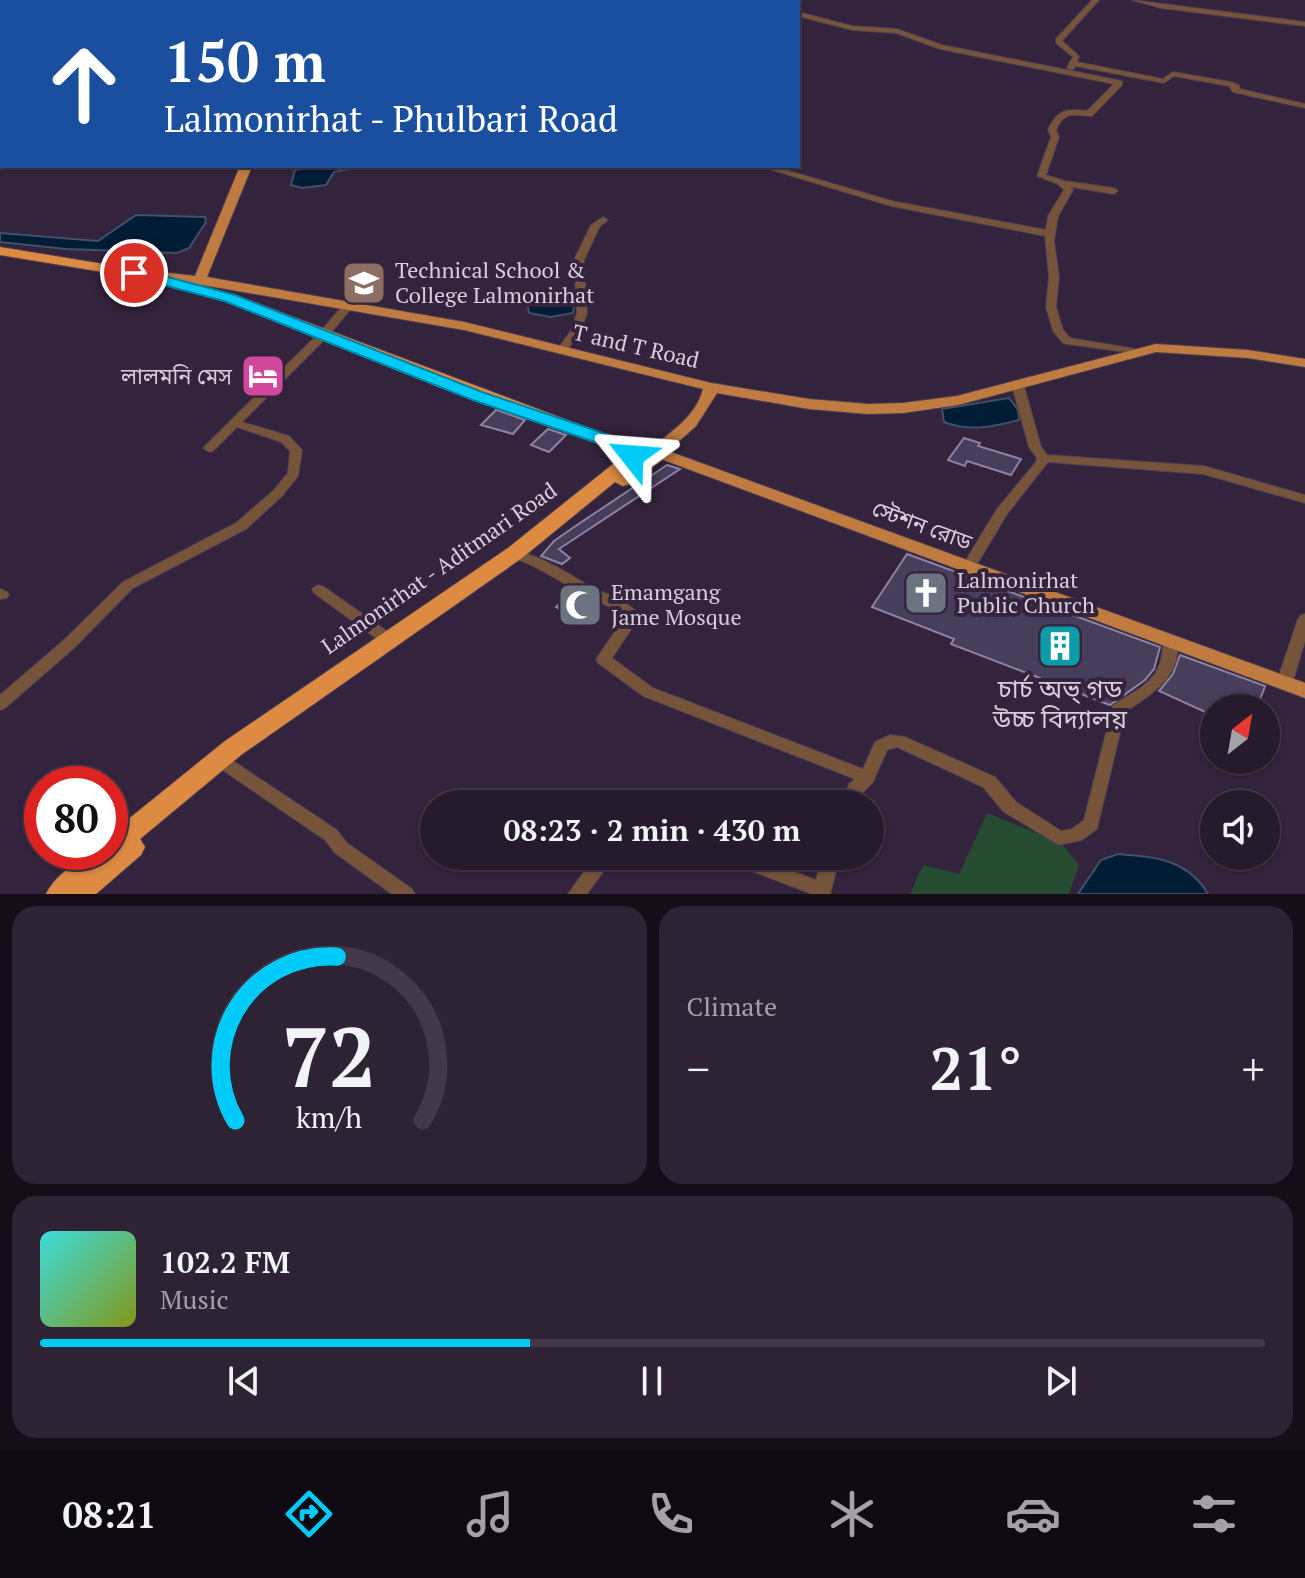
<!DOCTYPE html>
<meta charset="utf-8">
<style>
body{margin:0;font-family:"PT Serif","Noto Sans Bengali",serif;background:#2e2335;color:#f1f3f6;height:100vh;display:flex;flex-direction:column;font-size:30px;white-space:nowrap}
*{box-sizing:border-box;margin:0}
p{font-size:26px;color:#a4a1aa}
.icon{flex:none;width:44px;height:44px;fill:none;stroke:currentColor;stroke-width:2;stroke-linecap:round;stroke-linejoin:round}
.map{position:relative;height:894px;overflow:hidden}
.side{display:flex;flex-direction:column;gap:12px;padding:12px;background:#150e19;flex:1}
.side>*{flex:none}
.hud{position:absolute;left:0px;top:0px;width:800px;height:168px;box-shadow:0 2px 6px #0004,0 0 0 2px #423849;background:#1a4fa0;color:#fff;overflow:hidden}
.needle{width:52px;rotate:31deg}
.tools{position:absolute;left:1200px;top:694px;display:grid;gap:16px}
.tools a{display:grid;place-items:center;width:80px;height:80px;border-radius:50%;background:#261a2d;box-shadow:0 2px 6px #0004,0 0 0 2px #423849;font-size:40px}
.speed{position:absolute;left:24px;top:766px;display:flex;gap:16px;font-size:40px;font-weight:700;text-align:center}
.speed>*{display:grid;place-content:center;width:104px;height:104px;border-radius:50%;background:#261a2d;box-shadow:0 2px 6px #0004,0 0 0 2px #423849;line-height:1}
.speed .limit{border:12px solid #d22;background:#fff;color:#111}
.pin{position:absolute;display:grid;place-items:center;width:68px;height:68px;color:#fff;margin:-34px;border:4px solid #fff;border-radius:50%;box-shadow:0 2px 8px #0007}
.me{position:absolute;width:88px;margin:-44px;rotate:298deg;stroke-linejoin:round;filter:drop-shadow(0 0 6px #0008)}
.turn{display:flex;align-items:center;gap:28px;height:168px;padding:0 32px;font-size:36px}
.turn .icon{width:104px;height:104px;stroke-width:2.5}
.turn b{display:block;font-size:56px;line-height:68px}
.big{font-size:60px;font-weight:600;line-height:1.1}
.side .card{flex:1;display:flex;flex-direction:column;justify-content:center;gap:12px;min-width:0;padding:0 28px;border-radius:24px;background:#2e2335}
.side .dial{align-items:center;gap:0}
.dial svg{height:208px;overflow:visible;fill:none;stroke:#423849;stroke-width:7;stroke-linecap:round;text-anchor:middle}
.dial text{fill:#f1f3f6;stroke:none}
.song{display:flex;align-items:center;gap:24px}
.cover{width:96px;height:96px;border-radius:12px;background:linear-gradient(135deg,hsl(180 70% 55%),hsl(70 70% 35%))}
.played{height:8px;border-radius:4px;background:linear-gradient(90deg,#00cbf8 40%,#423849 40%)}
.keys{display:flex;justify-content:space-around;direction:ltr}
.heat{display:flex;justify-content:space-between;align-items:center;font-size:44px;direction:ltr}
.side .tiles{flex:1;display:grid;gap:12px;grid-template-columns:1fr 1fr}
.card:last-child{grid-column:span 2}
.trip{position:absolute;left:420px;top:790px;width:464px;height:80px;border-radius:40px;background:#261a2d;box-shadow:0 2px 6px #0004,0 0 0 2px #423849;font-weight:600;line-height:80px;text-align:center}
.dock{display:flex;height:128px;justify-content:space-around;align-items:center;background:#0f0a12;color:#a4a1aa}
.dock .icon{width:56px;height:56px}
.dock .on{color:#00cbf8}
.dock b{font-size:36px;color:#f1f3f6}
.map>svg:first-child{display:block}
.green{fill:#254b30}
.water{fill:#011c35;stroke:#415167;stroke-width:2}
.building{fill:#463e5a;stroke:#8c83a3;stroke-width:2}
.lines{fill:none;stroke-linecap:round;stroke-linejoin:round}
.minor-casing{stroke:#4d3e56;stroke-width:2}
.major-casing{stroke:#4d3e56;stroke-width:2}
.highway-casing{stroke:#4d3e56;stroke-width:2}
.minor{fill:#76543a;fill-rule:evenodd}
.major{fill:#c07b41;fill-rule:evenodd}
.highway{fill:#dd8a42;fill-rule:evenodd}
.route{fill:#00cbf8;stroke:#0084a1;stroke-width:2}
.labels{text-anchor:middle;stroke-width:8;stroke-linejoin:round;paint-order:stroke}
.poi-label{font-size:22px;fill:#d7cddd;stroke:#33233c;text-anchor:start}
.street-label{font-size:22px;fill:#d7cddd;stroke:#33233c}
.near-poi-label{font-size:26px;fill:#d7cddd;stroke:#33233c}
</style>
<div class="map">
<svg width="1305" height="894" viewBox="0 0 1305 894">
<rect width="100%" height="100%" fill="#33233c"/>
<path class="green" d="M 987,813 L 1061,843 L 1079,865 L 1069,894 L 910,894 L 923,865 L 959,874 Z"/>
<g class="water">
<path d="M 329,166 L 356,168 L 334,172 L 326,185 L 302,188 L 291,185 L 295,170 Z"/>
<path d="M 136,215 L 205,217 L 206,222 L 189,248 L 177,253 L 66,249 L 0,242 L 0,233 L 98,241 Z"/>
<path d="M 531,293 L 573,297 L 575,300 L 573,313 L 550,317 L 529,313 L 527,302 Z"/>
<path d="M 1009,398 L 1018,410 L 1019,420 C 993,427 969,432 944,422 L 942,409 Z"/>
<path d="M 1118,854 C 1155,857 1187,859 1208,894 L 1078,894 L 1101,860 Z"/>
</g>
<g class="building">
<path d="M 257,368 L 277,371 L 263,384 L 244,382 Z"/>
<path d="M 496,410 L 497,410 L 525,420 L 513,434 L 481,425 Z"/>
<path d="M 548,429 L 566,435 L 549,452 L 531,445 Z"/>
<path d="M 964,438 L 980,443 L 978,446 L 1021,459 L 1011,475 L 967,461 L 965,466 L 948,460 Z"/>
<path d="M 667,465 L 680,469 L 559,549 L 570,558 L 562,564 L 541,556 L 554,541 L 577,525 Z"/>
<path d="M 907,554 L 1160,647 L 1154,669 L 1145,680 L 1110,705 L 951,644 L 954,639 L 872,607 Z"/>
<path d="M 572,592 L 600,606 L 584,621 L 556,607 Z"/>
<path d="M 1180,655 L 1265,686 L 1257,708 L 1214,708 L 1214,716 L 1159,691 L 1173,674 Z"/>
</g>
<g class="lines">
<g class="minor-casing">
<g id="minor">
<path d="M 341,0 L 350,0 L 353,2 L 344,2 Z"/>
<path d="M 770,0 L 778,0 L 780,2 L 772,2 Z"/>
<path d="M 1092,0 L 1099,0 L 1062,41 L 1079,56 L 1077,62 L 1163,79 L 1173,72 L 1231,82 L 1239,85 L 1240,89 L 1305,104 L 1305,108 L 1233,92 L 1229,86 L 1174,76 L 1164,83 L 1075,66 L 1074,69 L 1068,69 L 1067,67 L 1073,57 L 1056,43 L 1056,39 Z"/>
<path d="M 1132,0 L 1305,22 L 1305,26 L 1161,8 Z"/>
<rect x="0" y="10" width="2" height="4"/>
<path d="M 798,12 L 852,26 L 897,29 L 942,45 L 1122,81 L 1122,85 L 1092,116 C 1074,116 1065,109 1056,130 L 1059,137 L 1046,175 L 1065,181 L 1114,188 L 1118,191 L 1114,194 L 1071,187 L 1073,190 L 1058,216 L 1054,241 L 1059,277 L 1056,307 L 1063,330 L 1070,338 L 1136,349 L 1140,350 L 1141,352 L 1140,354 L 1067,344 L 1063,343 L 1053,331 L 1046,307 L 1049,277 L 1045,236 L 891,206 L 759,166 L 772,166 L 892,201 L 1046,230 L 1048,216 L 1064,190 L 1058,184 L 1037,176 L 1051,137 L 1048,130 C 1057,110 1066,108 1087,111 L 1114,84 L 940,49 L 896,33 L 852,30 L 798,16 Z"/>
<rect x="0" y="132" width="2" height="4"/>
<path d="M 603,217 L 608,220 L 600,226 L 584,260 L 587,313 L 580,332 L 565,353 L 557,353 L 556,351 L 570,332 L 577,313 L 574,260 L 591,225 Z"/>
<path d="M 349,302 L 354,305 L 328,336 L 242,422 L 289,436 L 302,450 L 298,476 L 282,496 L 246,529 L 133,588 L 74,648 L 5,708 L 0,710 L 0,695 L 64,640 L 123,582 L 236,523 L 274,490 L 288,473 L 290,451 L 281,442 L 237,427 L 213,451 L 209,452 L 203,448 L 320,332 L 345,303 Z"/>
<path d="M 1018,383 L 1024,386 L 1041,447 L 1047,455 L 1204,466 L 1305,495 L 1305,503 L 1203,474 L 1048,462 L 1007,514 L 973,571 L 963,571 L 961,568 L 997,509 L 1036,462 L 1037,458 L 1029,447 L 1012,386 Z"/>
<path d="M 524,553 C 549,560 569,575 592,587 C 609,596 628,600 640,616 L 612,658 L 653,688 L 863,769 L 875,742 L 890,735 L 905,737 L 995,777 L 1016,802 L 1061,831 L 1072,829 L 1084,820 L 1113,705 C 1130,694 1154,684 1160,663 C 1163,654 1162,645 1165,637 L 1170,636 L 1175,637 C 1187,673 1150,696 1125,712 L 1097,829 L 1082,840 L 1059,845 L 1004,812 L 983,787 L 897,747 L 887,750 L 873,782 L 862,793 L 857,804 L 841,804 L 849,784 L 855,779 L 643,696 L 598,663 L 596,659 L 625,617 C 612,606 596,601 581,593 C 560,582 541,568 519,560 L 517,557 L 519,554 Z"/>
<path d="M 319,585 L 324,587 L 394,636 L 396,640 L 394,644 L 384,644 L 314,593 L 312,590 L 314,587 Z"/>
<path d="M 0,589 L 7,592 L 9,595 L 7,598 L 0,599 Z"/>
<path d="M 1305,614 L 1305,641 L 1292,684 L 1289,688 L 1284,690 L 1279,688 L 1276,684 L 1298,619 L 1300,616 Z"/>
<path d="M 227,759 L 233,761 L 337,830 L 347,843 L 412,889 L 415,894 L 392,894 L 335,853 L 325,840 L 221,769 L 219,765 L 221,761 Z"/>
<path d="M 588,856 L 606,856 L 603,872 L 587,894 L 568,894 L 586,869 Z"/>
<path d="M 722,856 L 751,856 L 816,880 L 822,856 L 840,856 L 830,894 L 812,894 L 725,861 Z"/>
</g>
</g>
<g class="major-casing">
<g id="major">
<rect x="0" y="30" width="2" height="6"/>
<path d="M 240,166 L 252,166 L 207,277 L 464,322 L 711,383 L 809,399 L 868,404 L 903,403 L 957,396 L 1156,344 L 1248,350 L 1305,359 L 1305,367 L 1248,358 L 1156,352 L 958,405 L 903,413 L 868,414 L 809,409 L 717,393 L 696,426 L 668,451 L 1305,683 L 1305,698 L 653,456 L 650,450 C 670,431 695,419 703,389 L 464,330 L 203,285 L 200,290 L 195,291 L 188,287 L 191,283 L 131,276 L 129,273 L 136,269 L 195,276 Z"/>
</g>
</g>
<g class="highway-casing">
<path id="highway" d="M 0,247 L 134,269 L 235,295 L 631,444 L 646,440 L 661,444 L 666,457 L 630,484 L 623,486 L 615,482 L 522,558 L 241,755 L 140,839 L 145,847 L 141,855 L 96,894 L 46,894 C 54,878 75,858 93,864 L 102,857 L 99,852 L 110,852 L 110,834 L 225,741 L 508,548 L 623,456 L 597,443 L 433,384 L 225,301 L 133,277 L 0,255 Z"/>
</g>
<use href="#minor" class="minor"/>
<use href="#major" class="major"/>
<use href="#highway" class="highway"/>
</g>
<path class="route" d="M 134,268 L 235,295 L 482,392 L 609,435 L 633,446 L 642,456 L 639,460 L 626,460 L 620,453 L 597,443 L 470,399 L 224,301 L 129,276 L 127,273 Z"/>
<defs>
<g id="school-square" transform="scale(2.3)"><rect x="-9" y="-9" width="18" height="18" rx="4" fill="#8d6e63" stroke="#33233c"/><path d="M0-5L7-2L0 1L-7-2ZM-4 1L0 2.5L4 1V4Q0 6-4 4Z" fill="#fff"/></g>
<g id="hotel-square" transform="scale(2.3)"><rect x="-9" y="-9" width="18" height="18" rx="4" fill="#d1479c" stroke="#33233c"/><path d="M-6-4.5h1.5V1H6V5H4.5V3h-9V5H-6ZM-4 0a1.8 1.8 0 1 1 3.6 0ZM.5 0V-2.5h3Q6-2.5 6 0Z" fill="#fff"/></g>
<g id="church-square" transform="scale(2.3)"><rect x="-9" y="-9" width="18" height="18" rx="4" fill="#6b7280" stroke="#33233c"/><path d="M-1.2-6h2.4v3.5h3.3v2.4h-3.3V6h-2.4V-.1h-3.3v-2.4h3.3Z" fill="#fff"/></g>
<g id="mosque-square" transform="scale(2.3)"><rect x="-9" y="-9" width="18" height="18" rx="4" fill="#6b7280" stroke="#33233c"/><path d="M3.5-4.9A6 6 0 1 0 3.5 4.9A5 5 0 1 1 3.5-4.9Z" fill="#fff"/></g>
<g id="building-square" transform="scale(2.3)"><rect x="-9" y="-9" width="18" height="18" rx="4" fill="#0f9aa8" stroke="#33233c"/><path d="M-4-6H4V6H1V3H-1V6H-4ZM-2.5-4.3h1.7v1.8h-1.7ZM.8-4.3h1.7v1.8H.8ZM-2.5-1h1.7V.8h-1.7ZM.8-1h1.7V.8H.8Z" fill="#fff"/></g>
</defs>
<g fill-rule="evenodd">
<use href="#school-square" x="364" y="283"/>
<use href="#hotel-square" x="263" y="376"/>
<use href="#church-square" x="926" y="593"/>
<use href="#mosque-square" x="580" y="605"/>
<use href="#building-square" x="1060" y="646"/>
</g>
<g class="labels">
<g class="poi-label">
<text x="395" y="278">Technical School &amp;<tspan x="395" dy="25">College Lalmonirhat</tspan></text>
<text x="232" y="384" text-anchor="end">লালমনি মেস</text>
<text x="957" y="588">Lalmonirhat<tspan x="957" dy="25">Public Church</tspan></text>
<text x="611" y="600">Emamgang<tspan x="611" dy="25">Jame Mosque</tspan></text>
</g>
<g class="street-label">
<text transform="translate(636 346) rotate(13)" y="8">T and T Road</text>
<text transform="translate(922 525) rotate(20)" y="8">স্টেশন রোড</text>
<text transform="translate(439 568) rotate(-35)" y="8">Lalmonirhat - Aditmari Road</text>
</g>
<g class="near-poi-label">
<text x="1060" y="698">চার্চ অভ্ গড<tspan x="1060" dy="30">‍উচ্চ বিদ্যালয়</tspan></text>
</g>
</g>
</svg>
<div class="tools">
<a><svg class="needle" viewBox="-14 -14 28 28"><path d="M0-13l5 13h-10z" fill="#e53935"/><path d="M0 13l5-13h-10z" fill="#a4a1aa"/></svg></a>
<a><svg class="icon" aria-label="sound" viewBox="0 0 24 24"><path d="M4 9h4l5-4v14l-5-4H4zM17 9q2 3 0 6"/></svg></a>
</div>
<div class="speed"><div class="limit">80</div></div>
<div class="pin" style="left:134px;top:273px;background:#d93025"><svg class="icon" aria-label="arrive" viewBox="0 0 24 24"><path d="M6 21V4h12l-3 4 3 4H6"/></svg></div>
<svg class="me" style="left:632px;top:456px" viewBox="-20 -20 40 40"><path d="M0-17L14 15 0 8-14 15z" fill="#00cbf8" stroke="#fff" stroke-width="4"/></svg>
<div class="trip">08:23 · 2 min · 430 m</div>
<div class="hud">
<div class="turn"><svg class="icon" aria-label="ahead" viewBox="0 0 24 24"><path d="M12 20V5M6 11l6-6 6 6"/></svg><div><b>150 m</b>Lalmonirhat - Phulbari Road</div></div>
</div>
</div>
<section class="side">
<div class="tiles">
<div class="card dial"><svg viewBox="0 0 100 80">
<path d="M14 69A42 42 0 1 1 86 69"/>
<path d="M14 69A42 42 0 0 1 53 6" stroke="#00cbf8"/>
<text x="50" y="56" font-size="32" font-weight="700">72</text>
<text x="50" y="72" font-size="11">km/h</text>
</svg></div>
<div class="card"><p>Climate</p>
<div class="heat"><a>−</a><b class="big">21°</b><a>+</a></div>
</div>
<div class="card">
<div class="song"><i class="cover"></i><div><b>102.2 FM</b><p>Music</p></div></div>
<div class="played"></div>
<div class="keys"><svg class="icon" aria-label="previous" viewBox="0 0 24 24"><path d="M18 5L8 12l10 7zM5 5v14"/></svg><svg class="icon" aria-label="pause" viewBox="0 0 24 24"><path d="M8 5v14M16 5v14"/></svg><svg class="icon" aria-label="next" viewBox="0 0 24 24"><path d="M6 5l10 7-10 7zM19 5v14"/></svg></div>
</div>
</div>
</section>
<nav class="dock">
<b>08:21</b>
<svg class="icon on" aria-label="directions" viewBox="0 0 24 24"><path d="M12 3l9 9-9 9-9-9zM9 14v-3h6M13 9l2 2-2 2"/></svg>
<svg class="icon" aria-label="music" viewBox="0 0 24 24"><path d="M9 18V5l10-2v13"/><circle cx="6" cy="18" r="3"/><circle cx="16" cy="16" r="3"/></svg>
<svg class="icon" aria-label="phone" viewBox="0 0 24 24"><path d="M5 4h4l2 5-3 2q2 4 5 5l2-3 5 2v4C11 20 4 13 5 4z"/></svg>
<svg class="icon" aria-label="climate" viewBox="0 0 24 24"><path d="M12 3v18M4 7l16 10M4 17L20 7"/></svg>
<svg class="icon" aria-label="car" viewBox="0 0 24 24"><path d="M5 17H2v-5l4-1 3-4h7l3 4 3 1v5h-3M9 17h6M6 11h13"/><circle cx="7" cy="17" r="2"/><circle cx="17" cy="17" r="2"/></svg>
<svg class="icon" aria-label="filters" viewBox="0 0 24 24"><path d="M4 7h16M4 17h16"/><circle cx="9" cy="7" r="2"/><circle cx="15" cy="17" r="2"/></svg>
</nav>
